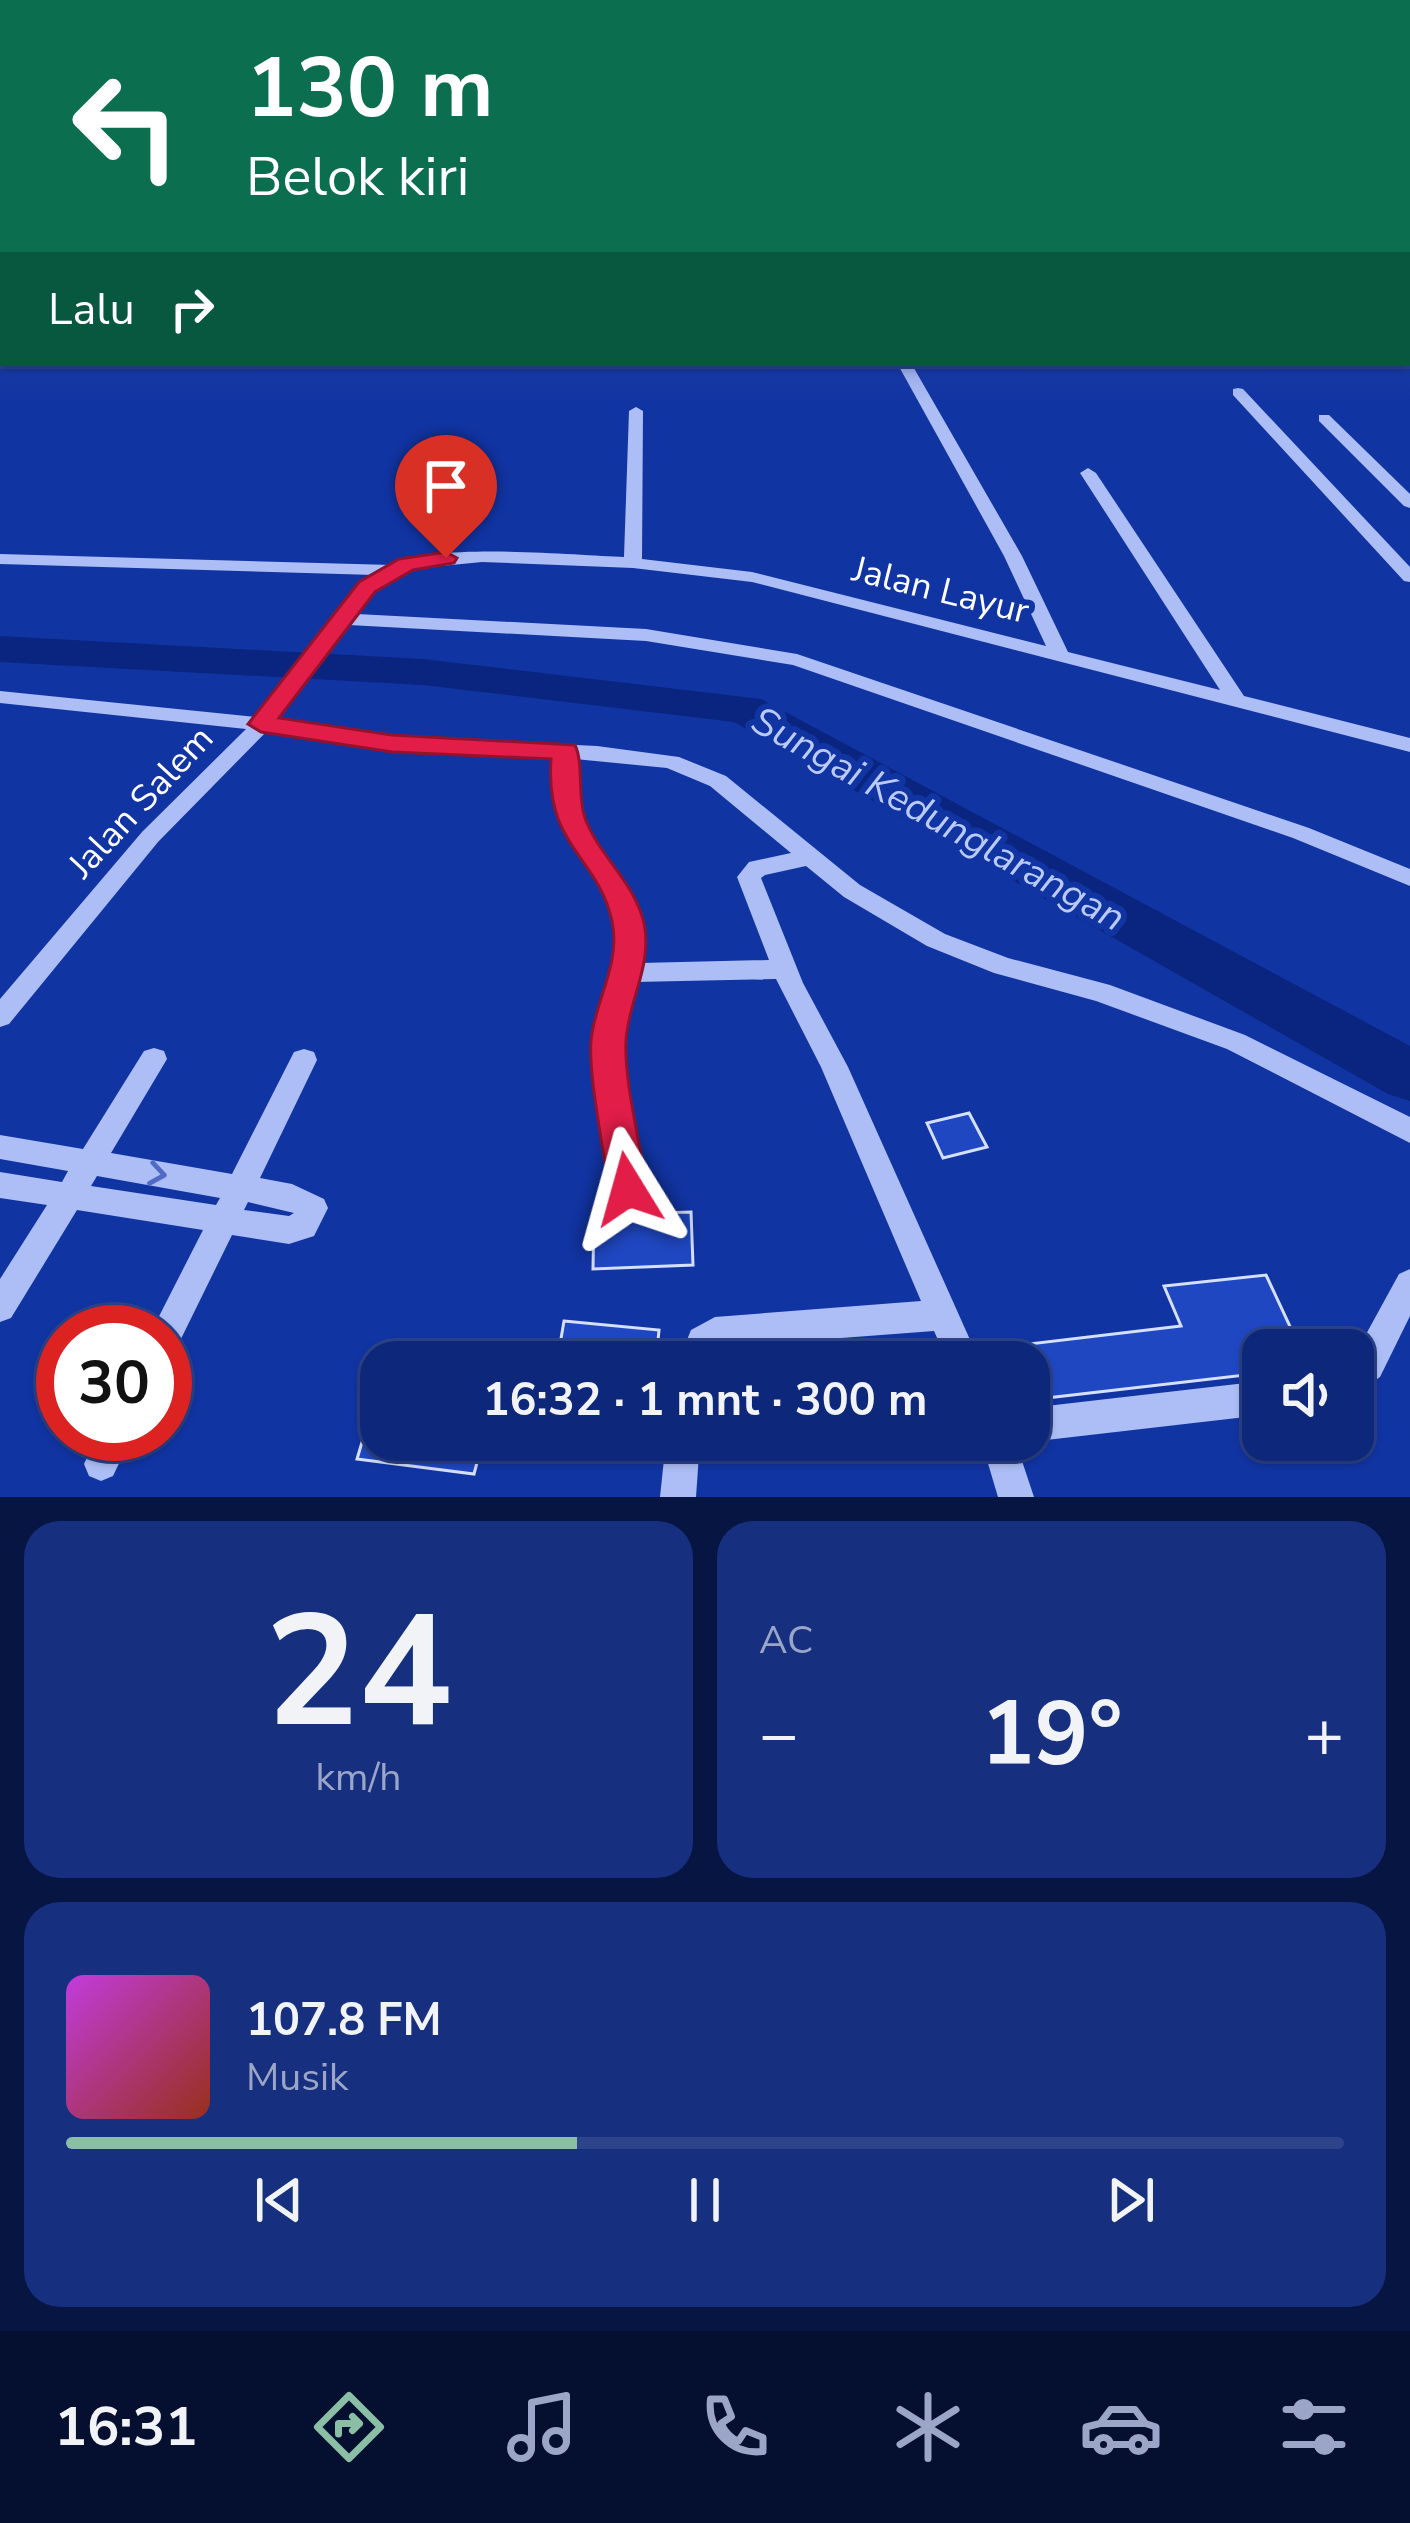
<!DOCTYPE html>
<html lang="id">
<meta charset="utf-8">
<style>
body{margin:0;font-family:"Nunito Sans",sans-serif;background:#162f7f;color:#f1f3f6;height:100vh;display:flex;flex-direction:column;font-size:45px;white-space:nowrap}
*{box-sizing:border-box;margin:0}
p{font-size:39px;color:#9aa5c7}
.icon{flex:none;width:66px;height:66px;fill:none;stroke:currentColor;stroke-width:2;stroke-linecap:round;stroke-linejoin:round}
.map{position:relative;height:1497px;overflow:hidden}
.side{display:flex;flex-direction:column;gap:24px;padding:24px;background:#071543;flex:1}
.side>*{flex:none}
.guide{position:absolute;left:0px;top:0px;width:1410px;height:366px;box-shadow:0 3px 9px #0004,0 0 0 3px #2d448b;background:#0b6e4f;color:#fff;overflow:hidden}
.buttons{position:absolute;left:1242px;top:1329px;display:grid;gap:24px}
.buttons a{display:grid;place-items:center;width:132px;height:132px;border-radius:24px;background:#0d277a;box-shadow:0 3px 9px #0004,0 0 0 3px #2d448b;font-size:60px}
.speed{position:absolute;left:36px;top:1305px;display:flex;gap:24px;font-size:60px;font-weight:700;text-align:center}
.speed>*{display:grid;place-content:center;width:156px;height:156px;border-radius:50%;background:#0d277a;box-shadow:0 3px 9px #0004,0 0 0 3px #2d448b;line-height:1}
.speed .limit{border:18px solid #d22;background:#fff;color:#111}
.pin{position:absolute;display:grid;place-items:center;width:102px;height:102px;color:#fff;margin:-123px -51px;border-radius:50% 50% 50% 0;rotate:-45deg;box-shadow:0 0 12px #0007}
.pin .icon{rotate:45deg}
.me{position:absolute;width:132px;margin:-66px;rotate:352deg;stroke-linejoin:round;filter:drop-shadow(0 0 9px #0008)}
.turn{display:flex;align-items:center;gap:42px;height:252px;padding:0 48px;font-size:54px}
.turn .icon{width:156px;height:156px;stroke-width:2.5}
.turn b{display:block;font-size:84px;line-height:102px}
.then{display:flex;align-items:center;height:114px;padding:0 48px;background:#0003;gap:24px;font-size:45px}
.big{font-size:90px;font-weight:700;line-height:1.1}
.side .tile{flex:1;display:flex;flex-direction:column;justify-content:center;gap:18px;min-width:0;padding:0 42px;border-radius:36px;background:#162f7f}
.side .dial{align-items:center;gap:0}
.dial b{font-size:156px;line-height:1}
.song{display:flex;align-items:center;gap:36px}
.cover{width:144px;height:144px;border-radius:18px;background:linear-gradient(135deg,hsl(290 70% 55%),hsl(10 70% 35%))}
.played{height:12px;border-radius:6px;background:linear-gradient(90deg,#8abfa5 40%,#2d448b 40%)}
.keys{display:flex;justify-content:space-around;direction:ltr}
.heat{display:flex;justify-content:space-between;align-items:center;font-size:66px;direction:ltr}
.side .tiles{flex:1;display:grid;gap:24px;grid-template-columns:1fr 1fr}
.tile:last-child{grid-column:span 2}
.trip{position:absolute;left:360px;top:1341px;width:690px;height:120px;border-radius:36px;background:#0d277a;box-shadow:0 3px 9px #0004,0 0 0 3px #2d448b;font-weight:700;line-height:120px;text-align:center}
.dock{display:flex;height:192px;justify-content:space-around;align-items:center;background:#051031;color:#9aa5c7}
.dock .icon{width:84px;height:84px}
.dock .active{color:#8abfa5}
.dock b{font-size:54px;color:#f1f3f6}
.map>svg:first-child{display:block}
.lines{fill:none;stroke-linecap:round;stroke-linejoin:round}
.river{fill:#0a257f;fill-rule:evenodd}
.building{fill:#1f47c2;stroke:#d5dffe;stroke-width:3}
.minor{fill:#acbef5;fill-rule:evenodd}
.oneway{stroke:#4f6bc4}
.route{fill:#e11d48;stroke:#92132f;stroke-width:3}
.labels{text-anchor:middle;stroke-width:12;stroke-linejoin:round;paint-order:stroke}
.street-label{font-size:36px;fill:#fff;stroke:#1134a3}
.water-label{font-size:39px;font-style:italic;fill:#b9cafb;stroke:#1134a3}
</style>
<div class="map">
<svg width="1410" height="1497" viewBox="0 0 1410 1497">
<rect width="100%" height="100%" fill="#1134a3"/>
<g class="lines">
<path class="river" d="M 0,636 L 423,659 L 761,699 L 1410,1046 L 1410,1101 L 1388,1094 L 734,722 L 423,685 L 0,662 Z"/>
</g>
<g class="building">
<path d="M 969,1113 L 987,1147 L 943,1158 L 927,1123 Z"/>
<path d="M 691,1212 L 693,1265 L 593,1269 L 594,1215 Z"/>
<path d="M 1266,1275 L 1301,1350 L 1263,1350 L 1263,1373 L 1029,1400 L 1029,1344 L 1181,1326 L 1164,1286 Z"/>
<path d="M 564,1321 L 659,1330 L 656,1362 L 557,1362 Z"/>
<path d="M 376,1395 L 381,1396 L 381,1440 L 483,1440 L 474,1474 L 357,1459 Z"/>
</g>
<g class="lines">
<g class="minor">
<path d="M 1407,193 L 1410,193 L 1410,200 L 1407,199 Z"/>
<rect x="1407" y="210" width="3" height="6"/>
<rect x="0" y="225" width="3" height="11"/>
<path d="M 1407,313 L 1410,314 L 1410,323 L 1407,322 Z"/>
<rect x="1407" y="353" width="3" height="8"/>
<path d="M 897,363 L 911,363 L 1022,556 L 1068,652 L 1220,690 L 1080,473 L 1088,468 L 1096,473 L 1244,696 L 1410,738 L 1410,752 L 752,582 L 633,568 L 482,562 L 411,569 L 373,591 L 357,614 L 646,629 L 797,654 L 1309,828 L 1410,869 L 1410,886 L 1293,838 L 793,665 L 646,641 L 349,625 L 278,720 L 392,736 L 597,746 L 679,757 L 726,776 L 860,885 L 945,934 L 1008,958 L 1110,985 L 1245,1035 L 1410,1117 L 1410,1143 L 1227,1049 L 1096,1001 L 994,973 L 927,946 L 844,897 L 806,866 L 765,875 L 761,878 L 803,983 L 848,1067 L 980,1362 L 948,1362 L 934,1331 L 721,1347 L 714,1351 L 710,1362 L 678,1362 L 691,1330 L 715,1317 L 921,1301 L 821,1067 L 776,979 L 635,982 C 612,1057 631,1114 643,1189 L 638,1198 L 628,1202 L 618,1198 C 604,1170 592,1057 597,1025 C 602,991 621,962 616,926 C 610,888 579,864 563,830 C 553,807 553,782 554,758 L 392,750 L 267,731 L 158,842 L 9,1024 L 0,1027 L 0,999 L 142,832 L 246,729 L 0,703 L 0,691 L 257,717 L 273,702 L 361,583 L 375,575 L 0,564 L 0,554 L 392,565 C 433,542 573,555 624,557 L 629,411 L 636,407 L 643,411 L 642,559 L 752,572 L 1046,646 L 1004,556 ZM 575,759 L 667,768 L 710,786 L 791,853 L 749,862 L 737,877 L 769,960 L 640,963 C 648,907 612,879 588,834 C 575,811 575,784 575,759 Z"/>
<path d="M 1238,388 L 1243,389 L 1410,567 L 1410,582 L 1404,581 L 1233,395 L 1233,389 Z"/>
<path d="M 1319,415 L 1329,415 L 1410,494 L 1410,508 L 1404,506 L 1319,421 Z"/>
<path d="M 154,1048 L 164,1051 L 167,1059 L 111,1153 L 232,1174 L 294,1052 L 304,1049 L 314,1052 L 317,1060 L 260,1178 L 292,1184 L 324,1199 L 328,1208 L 314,1236 L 289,1244 L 232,1235 L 176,1349 L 165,1354 L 165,1332 L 151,1332 L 203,1230 L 77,1210 L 11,1318 L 0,1322 L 0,1279 L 47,1205 L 0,1198 L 0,1172 L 62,1182 L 68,1171 L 0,1159 L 0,1135 L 83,1149 L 144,1051 ZM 97,1176 L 220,1198 L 216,1205 L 91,1186 ZM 248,1202 L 294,1213 L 289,1216 L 244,1210 Z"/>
<path d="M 1410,1269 L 1410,1316 L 1380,1377 L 1353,1395 L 1353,1358 L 1399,1274 Z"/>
<path d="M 1263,1381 L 1263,1415 L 1029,1442 L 1024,1440 L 1029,1440 L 1029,1408 Z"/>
<path d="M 98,1434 L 133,1434 L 113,1476 L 101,1481 L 89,1476 L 84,1464 Z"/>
<path d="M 666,1440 L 700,1440 L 696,1497 L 660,1497 Z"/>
<path d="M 981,1440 L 1015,1440 L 1034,1497 L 998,1497 Z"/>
</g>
</g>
<defs><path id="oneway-chevron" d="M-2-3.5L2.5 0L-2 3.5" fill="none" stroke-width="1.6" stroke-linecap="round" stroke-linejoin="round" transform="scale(3)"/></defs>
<use class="oneway" href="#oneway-chevron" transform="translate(157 1174) rotate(9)"/>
<linearGradient id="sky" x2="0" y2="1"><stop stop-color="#091d5a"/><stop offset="0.48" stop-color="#3250a9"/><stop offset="1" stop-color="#3250a9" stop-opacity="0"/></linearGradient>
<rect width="1410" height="403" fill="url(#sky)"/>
<path class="route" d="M 446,552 L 457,558 L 454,563 L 413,570 L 375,592 L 279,718 L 392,735 L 575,745 C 584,764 577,794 585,818 C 599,856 634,881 644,923 C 653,965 628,1001 626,1041 C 624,1081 641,1147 647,1189 L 642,1201 L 628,1206 L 615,1201 L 609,1189 C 604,1151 588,1075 591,1040 C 595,1000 621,964 612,921 C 597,854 545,848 551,759 L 392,752 L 261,732 L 248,724 L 359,582 L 399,559 Z"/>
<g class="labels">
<g class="street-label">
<text transform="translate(941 589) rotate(14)" y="13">Jalan Layur</text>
<text transform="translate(140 801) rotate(-47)" y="13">Jalan Salem</text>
</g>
<g class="water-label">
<text transform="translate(939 818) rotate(29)" y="14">Sungai Kedunglarangan</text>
</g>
</g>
</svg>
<div class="buttons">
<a><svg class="icon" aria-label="sound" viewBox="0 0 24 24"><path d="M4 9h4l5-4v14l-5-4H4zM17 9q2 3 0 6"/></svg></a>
</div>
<div class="speed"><div class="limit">30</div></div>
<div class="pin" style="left:446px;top:558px;background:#d93025"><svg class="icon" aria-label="arrive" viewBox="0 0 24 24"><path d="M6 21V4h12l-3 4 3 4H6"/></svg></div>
<svg class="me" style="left:628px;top:1189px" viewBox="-20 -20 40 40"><path d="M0-17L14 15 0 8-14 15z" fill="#e11d48" stroke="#fff" stroke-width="4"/></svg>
<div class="trip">16:32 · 1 mnt · 300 m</div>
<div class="guide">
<div class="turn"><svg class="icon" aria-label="left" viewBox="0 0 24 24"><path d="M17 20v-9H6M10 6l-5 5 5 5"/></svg><div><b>130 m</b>Belok kiri</div></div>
<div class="then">Lalu<svg class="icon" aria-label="right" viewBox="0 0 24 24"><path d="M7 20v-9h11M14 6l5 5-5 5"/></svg></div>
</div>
</div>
<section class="side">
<div class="tiles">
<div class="tile dial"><b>24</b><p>km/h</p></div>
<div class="tile"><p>AC</p>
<div class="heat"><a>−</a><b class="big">19°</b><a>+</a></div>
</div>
<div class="tile">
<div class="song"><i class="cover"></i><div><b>107.8 FM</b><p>Musik</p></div></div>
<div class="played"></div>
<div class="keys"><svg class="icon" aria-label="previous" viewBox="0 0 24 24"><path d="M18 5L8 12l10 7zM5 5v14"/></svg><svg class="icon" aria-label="pause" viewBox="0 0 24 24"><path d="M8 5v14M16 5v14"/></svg><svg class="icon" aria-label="next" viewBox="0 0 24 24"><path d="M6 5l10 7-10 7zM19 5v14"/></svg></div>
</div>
</div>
</section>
<nav class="dock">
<b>16:31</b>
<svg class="icon active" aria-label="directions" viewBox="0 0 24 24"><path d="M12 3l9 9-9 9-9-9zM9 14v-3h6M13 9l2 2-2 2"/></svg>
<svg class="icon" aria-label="music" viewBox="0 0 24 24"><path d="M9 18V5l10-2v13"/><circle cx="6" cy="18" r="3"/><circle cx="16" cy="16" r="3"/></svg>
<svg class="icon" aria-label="phone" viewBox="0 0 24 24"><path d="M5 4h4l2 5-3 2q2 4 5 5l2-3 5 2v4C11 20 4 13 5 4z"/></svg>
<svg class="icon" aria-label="climate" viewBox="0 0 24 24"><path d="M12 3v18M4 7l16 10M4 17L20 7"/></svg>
<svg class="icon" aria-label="car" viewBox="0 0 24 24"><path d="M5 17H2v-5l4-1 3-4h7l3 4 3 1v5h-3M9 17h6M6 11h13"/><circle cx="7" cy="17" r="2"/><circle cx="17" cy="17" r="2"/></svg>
<svg class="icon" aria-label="filters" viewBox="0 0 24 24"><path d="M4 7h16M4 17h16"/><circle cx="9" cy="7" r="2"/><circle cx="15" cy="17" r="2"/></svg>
</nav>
